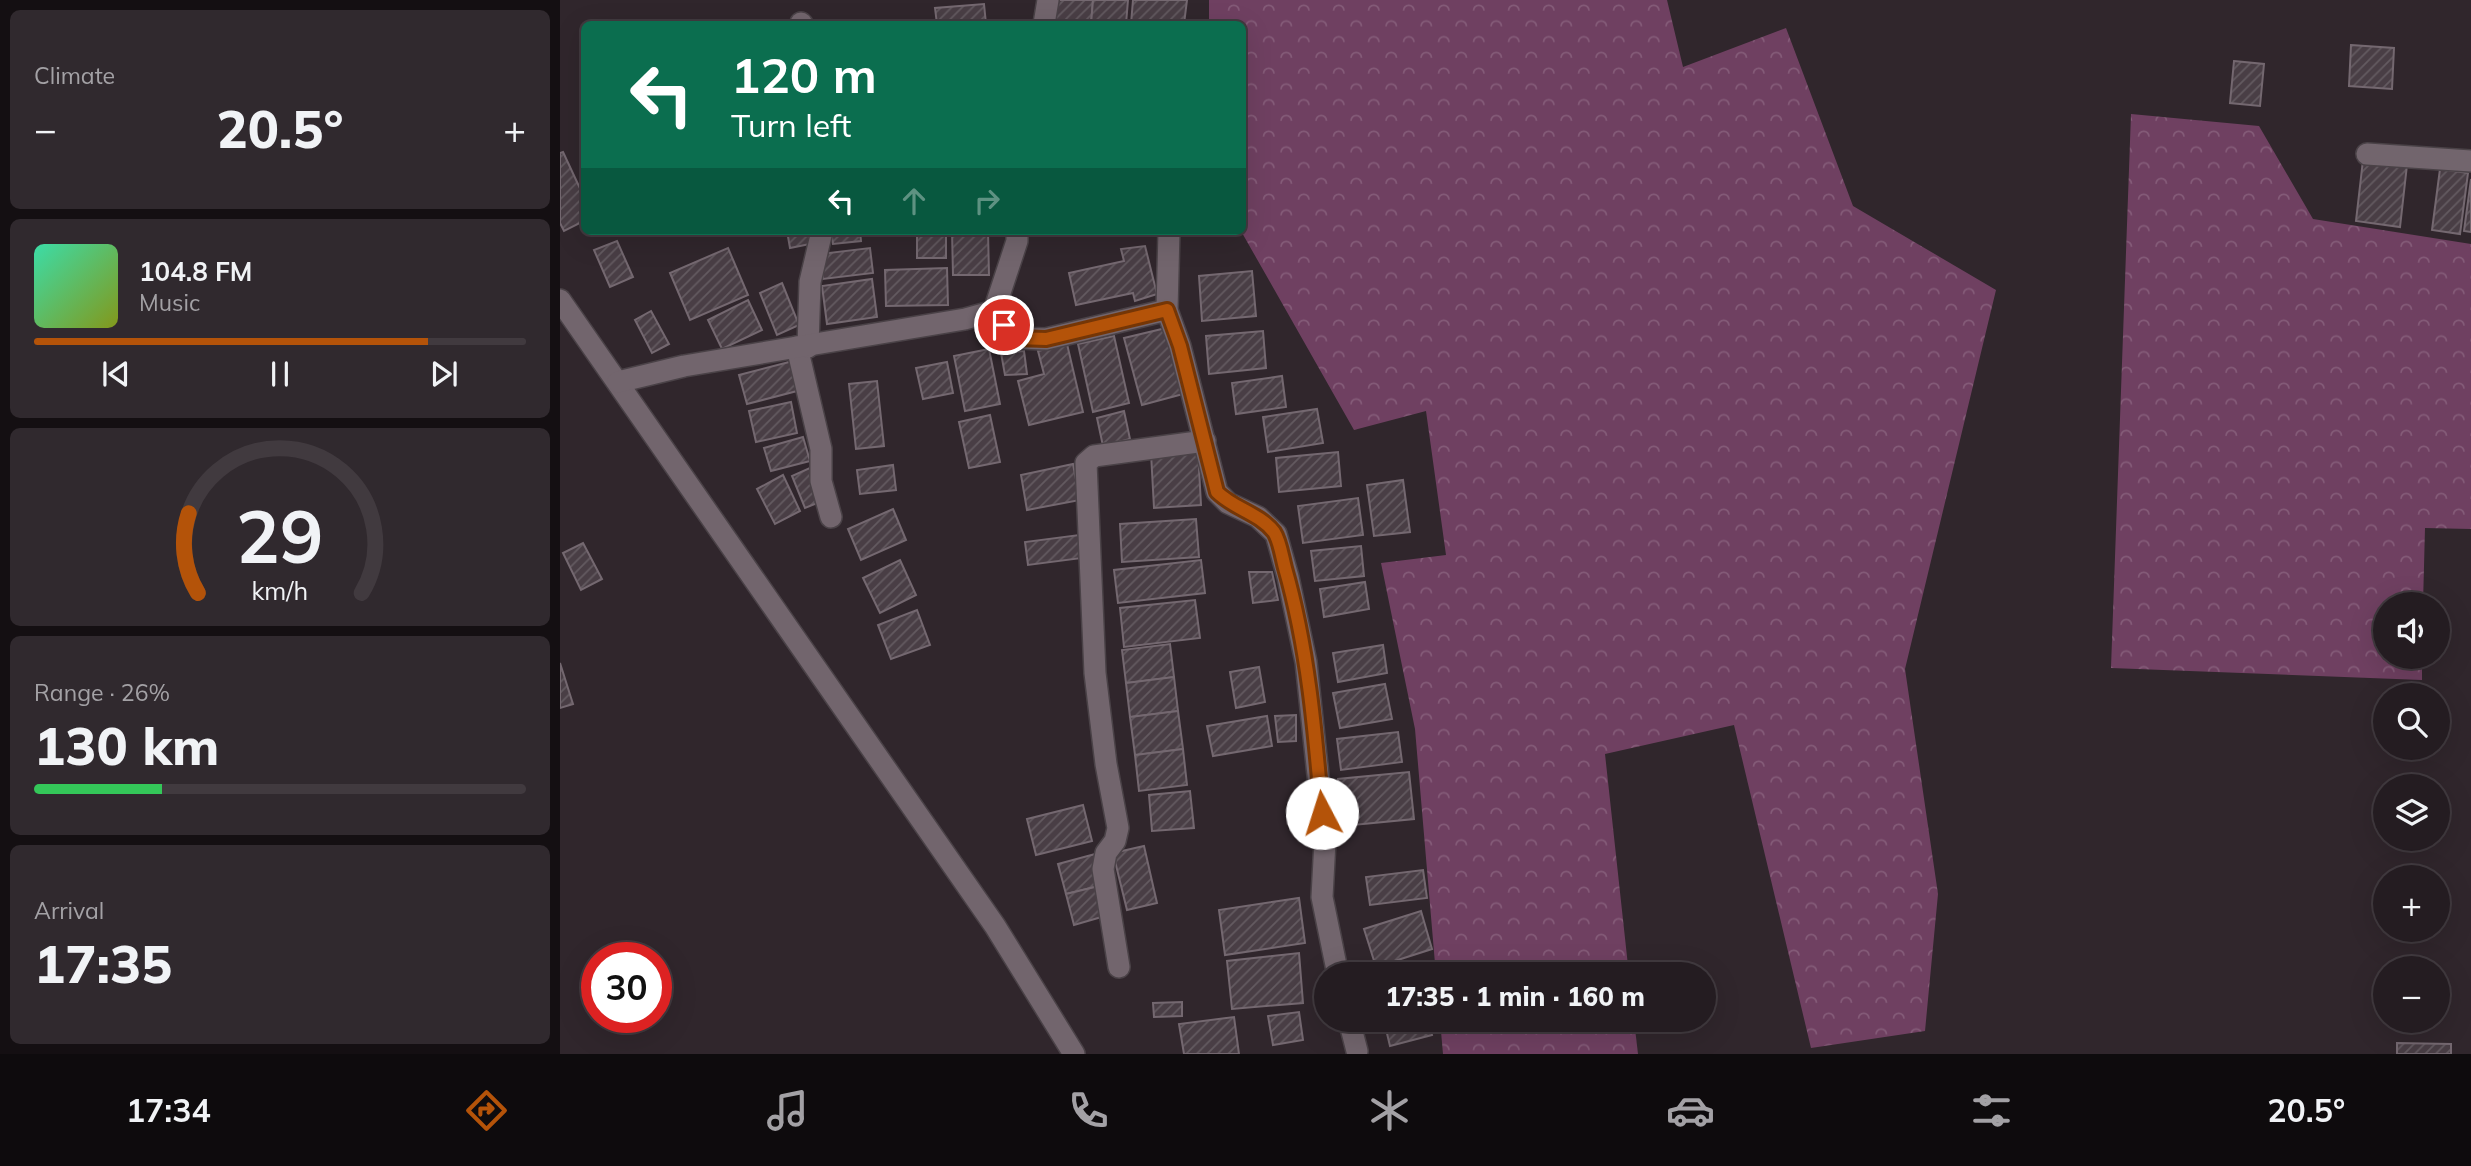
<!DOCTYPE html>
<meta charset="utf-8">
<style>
body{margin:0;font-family:Mulish,sans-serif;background:#30292e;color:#f1f3f6;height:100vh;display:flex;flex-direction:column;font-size:26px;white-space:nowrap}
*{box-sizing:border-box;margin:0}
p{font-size:23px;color:#a3a1a5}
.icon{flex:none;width:38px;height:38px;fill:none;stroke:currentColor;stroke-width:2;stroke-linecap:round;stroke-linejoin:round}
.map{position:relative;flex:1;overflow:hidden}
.panel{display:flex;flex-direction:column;gap:10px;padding:10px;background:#140f12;width:560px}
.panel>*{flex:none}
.top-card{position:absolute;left:21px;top:21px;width:665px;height:214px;border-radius:10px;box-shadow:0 7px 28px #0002,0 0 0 2px #413a3f;background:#0b6e4f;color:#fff;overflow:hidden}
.buttons{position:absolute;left:1813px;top:592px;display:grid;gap:14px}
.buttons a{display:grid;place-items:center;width:77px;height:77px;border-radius:50%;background:#241c21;box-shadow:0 7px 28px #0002,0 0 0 2px #413a3f;font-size:35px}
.speed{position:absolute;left:21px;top:942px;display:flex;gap:14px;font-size:35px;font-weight:700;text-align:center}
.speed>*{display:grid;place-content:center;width:91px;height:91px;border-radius:50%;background:#241c21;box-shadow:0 7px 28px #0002,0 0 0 2px #413a3f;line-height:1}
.speed .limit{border:10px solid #d22;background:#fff;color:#111}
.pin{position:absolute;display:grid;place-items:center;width:60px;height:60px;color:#fff;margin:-30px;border:4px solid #fff;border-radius:50%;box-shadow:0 2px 7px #0007}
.me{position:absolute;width:77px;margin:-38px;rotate:355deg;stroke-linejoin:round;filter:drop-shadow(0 0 5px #0008)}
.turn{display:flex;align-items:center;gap:24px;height:147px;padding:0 35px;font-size:32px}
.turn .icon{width:91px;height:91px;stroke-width:2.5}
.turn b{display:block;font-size:49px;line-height:60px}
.lanes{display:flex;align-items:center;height:66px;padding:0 35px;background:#0003;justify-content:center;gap:35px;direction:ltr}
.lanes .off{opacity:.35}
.big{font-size:52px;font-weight:800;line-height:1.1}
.panel .tile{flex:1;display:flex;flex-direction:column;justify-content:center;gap:10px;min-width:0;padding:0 24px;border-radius:10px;background:#30292e}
.panel .dial{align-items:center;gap:0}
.dial svg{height:182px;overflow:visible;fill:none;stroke:#413a3f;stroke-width:7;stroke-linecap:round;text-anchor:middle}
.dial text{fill:#f1f3f6;stroke:none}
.song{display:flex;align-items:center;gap:21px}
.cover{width:84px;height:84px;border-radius:10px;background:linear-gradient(135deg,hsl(160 70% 55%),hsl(70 70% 35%))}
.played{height:7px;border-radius:4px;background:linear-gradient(90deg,#b45309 80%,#413a3f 80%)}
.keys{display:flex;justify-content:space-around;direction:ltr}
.heat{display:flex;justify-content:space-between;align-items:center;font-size:38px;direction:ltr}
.charge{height:10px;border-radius:5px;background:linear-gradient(90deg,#34c759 26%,#413a3f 0)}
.trip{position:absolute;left:754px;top:962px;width:402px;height:70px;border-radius:35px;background:#241c21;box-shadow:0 7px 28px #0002,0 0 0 2px #413a3f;font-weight:800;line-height:70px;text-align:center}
.tab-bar{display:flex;height:112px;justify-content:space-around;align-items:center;background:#0e0b0d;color:#a3a1a5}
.tab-bar .icon{width:49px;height:49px}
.tab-bar .selected{color:#b45309}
.tab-bar b{font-size:32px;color:#f1f3f6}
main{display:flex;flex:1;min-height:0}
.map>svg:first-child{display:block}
.forest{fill:url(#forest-crowns)}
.building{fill:url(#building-hatch);stroke:#746870;stroke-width:2}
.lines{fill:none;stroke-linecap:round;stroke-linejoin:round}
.minor-casing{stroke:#4a4247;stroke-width:24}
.minor{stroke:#72656d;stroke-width:21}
.route-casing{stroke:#753606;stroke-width:18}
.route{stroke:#b45309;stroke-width:12}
</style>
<main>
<section class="panel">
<div class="tile"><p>Climate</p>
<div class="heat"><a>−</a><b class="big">20.5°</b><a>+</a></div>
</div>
<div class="tile">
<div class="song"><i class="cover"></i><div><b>104.8 FM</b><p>Music</p></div></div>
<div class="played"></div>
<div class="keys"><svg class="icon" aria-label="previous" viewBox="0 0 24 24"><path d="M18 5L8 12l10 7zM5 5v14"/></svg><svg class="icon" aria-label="pause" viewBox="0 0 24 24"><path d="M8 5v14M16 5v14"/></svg><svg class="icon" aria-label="next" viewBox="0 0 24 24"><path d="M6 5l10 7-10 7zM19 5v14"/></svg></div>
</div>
<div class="tile dial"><svg viewBox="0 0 100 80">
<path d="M14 69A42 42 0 1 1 86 69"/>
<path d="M14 69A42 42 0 0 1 10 34" stroke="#b45309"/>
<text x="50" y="56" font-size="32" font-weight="700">29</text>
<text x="50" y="72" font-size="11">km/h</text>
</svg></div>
<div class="tile"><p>Range · 26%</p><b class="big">130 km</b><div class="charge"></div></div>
<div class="tile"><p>Arrival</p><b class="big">17:35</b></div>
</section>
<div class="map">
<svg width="1911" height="1054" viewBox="0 0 1911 1054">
<defs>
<pattern id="forest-crowns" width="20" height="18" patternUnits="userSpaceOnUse" patternTransform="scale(1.75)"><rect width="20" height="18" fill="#6f4061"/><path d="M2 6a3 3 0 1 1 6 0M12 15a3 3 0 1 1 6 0" fill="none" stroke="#845b78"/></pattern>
<pattern id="building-hatch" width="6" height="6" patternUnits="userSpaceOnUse" patternTransform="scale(1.75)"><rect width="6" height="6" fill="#493e45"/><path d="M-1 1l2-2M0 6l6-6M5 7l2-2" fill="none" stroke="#635a60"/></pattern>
</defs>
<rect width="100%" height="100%" fill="#30262c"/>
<g class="forest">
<path d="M 649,0 L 1107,0 L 1123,67 L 1226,28 L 1293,206 L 1436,290 L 1345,669 L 1378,894 L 1365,1031 L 1251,1048 L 1174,725 L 1045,754 L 1069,975 L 876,975 L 855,729 L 821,563 L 886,555 L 866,411 L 794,430 L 681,231 L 682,24 L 649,24 Z"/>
<path d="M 1571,114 L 1699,126 L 1753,219 L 1911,244 L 1911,529 L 1865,528 L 1863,604 L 1825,604 L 1825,656 L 1862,656 L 1862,680 L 1551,668 Z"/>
<path d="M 880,1020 L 1074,1020 L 1078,1054 L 883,1054 Z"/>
</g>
<g class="building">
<path d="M 494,0 L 533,0 L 531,24 L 492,24 Z"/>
<path d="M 533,0 L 568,0 L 566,24 L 531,24 Z"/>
<path d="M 573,0 L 627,0 L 624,24 L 571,24 Z"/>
<path d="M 424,4 L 426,24 L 377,24 L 375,8 Z"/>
<path d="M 1791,45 L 1834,48 L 1832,89 L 1789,86 Z"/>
<path d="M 1674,61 L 1704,64 L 1700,106 L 1670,103 Z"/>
<path d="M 3,152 L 24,197 L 24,221 L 4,231 L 0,223 L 0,153 Z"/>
<path d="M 1803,160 L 1847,165 L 1840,227 L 1796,221 Z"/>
<path d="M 1880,169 L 1908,173 L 1900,234 L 1872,230 Z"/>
<path d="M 1911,179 L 1911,232 L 1904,231 Z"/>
<path d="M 227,231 L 248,231 L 250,244 L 230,248 Z"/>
<path d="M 271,231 L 300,231 L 301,241 L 273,244 Z"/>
<rect x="357" y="231" width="29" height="27"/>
<path d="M 392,231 L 428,231 L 429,275 L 393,275 Z"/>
<path d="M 57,241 L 73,277 L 50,287 L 34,250 Z"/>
<path d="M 585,246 L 597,294 L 575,301 L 573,293 L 516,305 L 509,273 L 564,261 L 561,249 Z"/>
<path d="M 168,248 L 188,295 L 130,320 L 110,273 Z"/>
<path d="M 310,248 L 313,273 L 263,279 L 260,254 Z"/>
<path d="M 387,268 L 388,305 L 326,306 L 325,270 Z"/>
<path d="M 692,271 L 696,316 L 642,321 L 639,276 Z"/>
<path d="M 312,279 L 317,317 L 267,324 L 262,286 Z"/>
<path d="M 222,283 L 239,325 L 217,335 L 200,293 Z"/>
<path d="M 188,300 L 202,330 L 162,349 L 148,320 Z"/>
<path d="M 91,311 L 109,344 L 92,353 L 75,320 Z"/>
<path d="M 606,328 L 623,394 L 582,405 L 564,338 Z"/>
<path d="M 703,331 L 706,368 L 649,374 L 646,336 Z"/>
<path d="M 554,336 L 569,403 L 533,412 L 518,344 Z"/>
<path d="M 507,344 L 523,412 L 469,425 L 458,381 L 484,374 L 478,351 Z"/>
<path d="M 429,349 L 440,404 L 405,411 L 394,356 Z"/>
<path d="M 464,351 L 467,374 L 445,375 L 441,353 Z"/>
<path d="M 233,361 L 241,390 L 187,404 L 179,375 Z"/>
<path d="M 387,362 L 393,393 L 363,399 L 356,368 Z"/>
<path d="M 722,376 L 726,407 L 676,414 L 672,383 Z"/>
<path d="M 317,381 L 324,446 L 296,449 L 289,384 Z"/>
<path d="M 231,402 L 237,433 L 196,442 L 189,411 Z"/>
<path d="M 757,409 L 763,443 L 708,452 L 703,417 Z"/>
<path d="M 564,411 L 570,439 L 543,446 L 537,418 Z"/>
<path d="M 430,415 L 440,462 L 409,468 L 399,422 Z"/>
<path d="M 243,437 L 250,461 L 211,471 L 204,448 Z"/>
<path d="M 638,450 L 641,505 L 594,508 L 591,453 Z"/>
<path d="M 778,452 L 781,486 L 719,492 L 716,458 Z"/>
<path d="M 513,464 L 520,500 L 467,510 L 461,475 Z"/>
<path d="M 333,465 L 336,490 L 300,494 L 297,470 Z"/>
<path d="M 252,467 L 265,500 L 245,508 L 232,476 Z"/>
<path d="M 223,475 L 240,511 L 215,524 L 197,489 Z"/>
<path d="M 843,480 L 850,532 L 814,536 L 807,485 Z"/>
<path d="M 798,498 L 803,535 L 743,543 L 738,506 Z"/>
<path d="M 333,509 L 346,540 L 301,560 L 288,529 Z"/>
<path d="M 636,519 L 639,557 L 562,562 L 560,524 Z"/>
<path d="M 519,535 L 522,558 L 468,565 L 465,542 Z"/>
<path d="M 23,543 L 42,579 L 21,590 L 3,553 Z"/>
<path d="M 801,546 L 804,576 L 755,581 L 751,551 Z"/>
<path d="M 340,560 L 356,595 L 320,613 L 303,578 Z"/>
<path d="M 641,560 L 645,593 L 558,603 L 554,570 Z"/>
<path d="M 689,572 L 712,572 L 718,600 L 693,603 Z"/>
<path d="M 805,582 L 809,609 L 764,617 L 760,589 Z"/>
<path d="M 635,600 L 640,638 L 564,647 L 560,608 Z"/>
<path d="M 357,610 L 370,645 L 331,659 L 318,625 Z"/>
<path d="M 610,644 L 614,677 L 566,683 L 562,650 Z"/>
<path d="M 823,645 L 827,673 L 778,682 L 773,653 Z"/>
<path d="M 0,663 L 13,704 L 0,708 Z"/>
<path d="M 699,667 L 705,702 L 676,708 L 670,672 Z"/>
<path d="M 614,677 L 618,711 L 570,717 L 566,683 Z"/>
<path d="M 825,684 L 832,719 L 780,728 L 773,693 Z"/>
<path d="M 618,711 L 623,749 L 575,755 L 570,717 Z"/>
<path d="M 736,715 L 736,741 L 718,742 L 715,716 Z"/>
<path d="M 707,716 L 712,746 L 653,756 L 647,726 Z"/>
<path d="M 838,732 L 842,762 L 781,770 L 777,739 Z"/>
<path d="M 623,749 L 627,785 L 579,791 L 575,755 Z"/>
<path d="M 849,772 L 854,819 L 783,826 L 778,779 Z"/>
<path d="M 630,791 L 634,828 L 592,831 L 589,795 Z"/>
<path d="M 523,805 L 532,841 L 476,855 L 467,819 Z"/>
<path d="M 584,846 L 597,903 L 567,910 L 553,853 Z"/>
<path d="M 535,854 L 539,886 L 506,894 L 498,864 Z"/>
<path d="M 863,870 L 867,898 L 810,905 L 806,877 Z"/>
<path d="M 539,886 L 545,916 L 514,925 L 506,894 Z"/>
<path d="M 739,898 L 745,943 L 665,955 L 659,910 Z"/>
<path d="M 861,911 L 872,949 L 816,967 L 804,929 Z"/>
<path d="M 739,953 L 743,1003 L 672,1009 L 667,961 Z"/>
<path d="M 622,1002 L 622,1016 L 594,1017 L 593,1003 Z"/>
<path d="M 739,1012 L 743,1040 L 713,1045 L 708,1016 Z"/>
<path d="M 674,1017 L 679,1054 L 624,1054 L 619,1024 Z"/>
<path d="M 868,1020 L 872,1035 L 830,1046 L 824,1021 Z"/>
<path d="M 1837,1043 L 1891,1044 L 1891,1054 L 1837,1054 Z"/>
</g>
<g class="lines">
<g class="minor-casing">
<g id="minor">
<path d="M 241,23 L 242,24"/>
<path d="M 484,24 L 488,0"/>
<path d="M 1807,154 L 1911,161"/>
<path d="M 609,231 L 607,310 L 620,346 L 657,492 L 668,503 L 698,517 L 716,534 L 728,577 L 746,662 L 765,841 L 762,897 L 778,975"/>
<path d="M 0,300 L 435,926 L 514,1054"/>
<path d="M 434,311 L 457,241 L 457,231"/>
<path d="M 237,347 L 261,449 L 261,481 L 271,517"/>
<path d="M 248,347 L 250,282 L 262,231"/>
<path d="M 58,382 L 124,366 L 405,319 L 434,311 L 454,338 L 486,339 L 607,310"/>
<path d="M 559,967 L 543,869 L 546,853 L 555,841 L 558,828 L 546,764 L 535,673 L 526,463 L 534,456 L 645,441"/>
<path d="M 789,1020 L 797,1051"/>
</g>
</g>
<use href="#minor" class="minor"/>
</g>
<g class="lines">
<g class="route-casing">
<path id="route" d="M 444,325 L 454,338 L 486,339 L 607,310 L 620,346 L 657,492 C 674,509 699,513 714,532 C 720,541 722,557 725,568 C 748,648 755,731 762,813"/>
</g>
<use href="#route" class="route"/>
</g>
</svg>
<div class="buttons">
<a><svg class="icon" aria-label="sound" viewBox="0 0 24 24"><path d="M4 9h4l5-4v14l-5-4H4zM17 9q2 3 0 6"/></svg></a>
<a><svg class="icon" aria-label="search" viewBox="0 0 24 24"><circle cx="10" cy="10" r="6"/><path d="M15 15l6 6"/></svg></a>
<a><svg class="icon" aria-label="layers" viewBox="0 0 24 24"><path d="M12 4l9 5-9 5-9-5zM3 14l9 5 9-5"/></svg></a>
<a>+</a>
<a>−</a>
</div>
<div class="speed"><div class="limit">30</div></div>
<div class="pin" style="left:444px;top:325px;background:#d93025"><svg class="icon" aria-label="arrive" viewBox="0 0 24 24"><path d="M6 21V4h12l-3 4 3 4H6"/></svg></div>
<svg class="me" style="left:762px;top:813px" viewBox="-20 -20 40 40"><circle r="19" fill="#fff"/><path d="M0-13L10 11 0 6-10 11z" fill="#b45309"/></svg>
<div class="trip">17:35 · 1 min · 160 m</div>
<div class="top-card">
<div class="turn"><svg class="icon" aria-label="left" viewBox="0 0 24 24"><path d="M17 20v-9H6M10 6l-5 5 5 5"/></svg><div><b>120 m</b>Turn left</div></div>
<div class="lanes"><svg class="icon" aria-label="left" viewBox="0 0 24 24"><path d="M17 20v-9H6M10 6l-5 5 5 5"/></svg><svg class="icon off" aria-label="ahead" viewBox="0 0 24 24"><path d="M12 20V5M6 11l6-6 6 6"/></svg><svg class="icon off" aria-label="right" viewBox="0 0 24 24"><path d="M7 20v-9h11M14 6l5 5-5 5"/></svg></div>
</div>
</div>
</main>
<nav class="tab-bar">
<b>17:34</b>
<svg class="icon selected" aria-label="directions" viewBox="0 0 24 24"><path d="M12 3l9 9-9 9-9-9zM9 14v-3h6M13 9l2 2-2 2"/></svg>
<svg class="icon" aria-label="music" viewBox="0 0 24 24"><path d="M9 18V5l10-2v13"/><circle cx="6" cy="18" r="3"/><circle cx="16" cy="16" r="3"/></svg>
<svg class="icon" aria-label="phone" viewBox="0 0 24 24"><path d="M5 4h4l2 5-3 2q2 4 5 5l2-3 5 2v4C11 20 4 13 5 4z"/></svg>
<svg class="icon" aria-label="climate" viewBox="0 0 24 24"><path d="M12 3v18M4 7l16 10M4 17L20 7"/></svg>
<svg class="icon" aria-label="car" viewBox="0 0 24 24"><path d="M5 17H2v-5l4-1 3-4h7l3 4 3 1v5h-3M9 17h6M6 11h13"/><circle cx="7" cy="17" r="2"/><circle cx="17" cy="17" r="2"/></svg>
<svg class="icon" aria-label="filters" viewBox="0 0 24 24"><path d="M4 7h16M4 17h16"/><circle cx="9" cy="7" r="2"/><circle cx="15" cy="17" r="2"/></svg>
<b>20.5°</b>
</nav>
